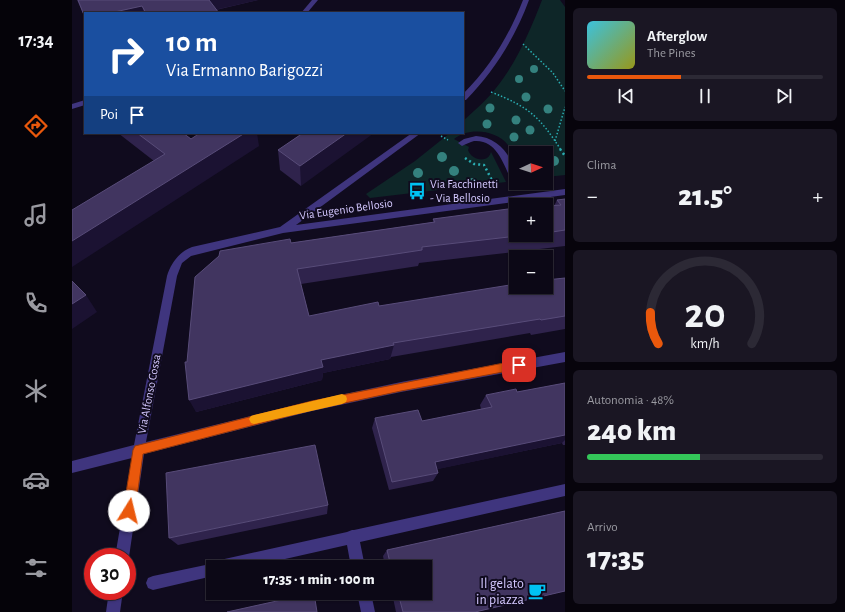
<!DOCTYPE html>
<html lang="it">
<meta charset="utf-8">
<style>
body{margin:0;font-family:"Alegreya Sans",sans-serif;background:#1a1623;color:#f1f3f6;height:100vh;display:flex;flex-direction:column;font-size:15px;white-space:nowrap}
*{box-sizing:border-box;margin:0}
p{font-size:13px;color:#9a9aa1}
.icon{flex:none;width:22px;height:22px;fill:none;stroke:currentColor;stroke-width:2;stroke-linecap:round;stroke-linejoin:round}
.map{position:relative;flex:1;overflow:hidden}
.panel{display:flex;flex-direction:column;gap:8px;padding:8px;background:#07040c;width:280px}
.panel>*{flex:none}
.top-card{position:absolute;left:12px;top:12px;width:380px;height:122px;border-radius:0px;box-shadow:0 1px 3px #0004,0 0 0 1px #2c2935;background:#1a4fa0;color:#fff;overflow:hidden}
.needle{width:26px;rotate:87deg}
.buttons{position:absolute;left:437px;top:146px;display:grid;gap:8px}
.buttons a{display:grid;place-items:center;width:44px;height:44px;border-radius:0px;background:#0c0816;box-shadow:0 1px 3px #0004,0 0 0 1px #2c2935;font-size:20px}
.speed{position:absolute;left:12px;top:548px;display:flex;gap:8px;font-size:20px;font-weight:700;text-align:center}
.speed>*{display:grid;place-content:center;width:52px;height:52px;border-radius:50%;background:#0c0816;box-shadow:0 1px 3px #0004,0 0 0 1px #2c2935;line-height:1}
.speed .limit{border:6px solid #d22;background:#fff;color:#111}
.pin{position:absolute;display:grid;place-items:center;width:34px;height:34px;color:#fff;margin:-17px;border-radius:8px;box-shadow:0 2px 6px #0006}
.me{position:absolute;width:44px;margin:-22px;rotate:9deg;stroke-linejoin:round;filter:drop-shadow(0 0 3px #0008)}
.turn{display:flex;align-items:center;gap:14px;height:84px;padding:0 16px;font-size:18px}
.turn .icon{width:52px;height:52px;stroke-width:2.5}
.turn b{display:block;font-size:28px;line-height:34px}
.then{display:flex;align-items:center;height:38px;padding:0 16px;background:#0003;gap:8px;font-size:15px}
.big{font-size:30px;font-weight:800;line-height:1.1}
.panel .widget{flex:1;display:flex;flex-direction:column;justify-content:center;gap:6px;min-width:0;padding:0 14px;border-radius:6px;background:#1a1623}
.panel .dial{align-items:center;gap:0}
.dial svg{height:104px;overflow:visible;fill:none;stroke:#2c2935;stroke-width:7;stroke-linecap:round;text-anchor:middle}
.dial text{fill:#f1f3f6;stroke:none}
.song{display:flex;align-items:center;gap:12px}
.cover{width:48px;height:48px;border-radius:6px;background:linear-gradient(135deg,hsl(190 70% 55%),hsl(60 70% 35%))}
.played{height:4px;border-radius:2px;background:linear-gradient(90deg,#ea580c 40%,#2c2935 40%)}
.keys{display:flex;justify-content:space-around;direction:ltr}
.heat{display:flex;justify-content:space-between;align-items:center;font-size:22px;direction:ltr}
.charge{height:6px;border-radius:3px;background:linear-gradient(90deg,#34c759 48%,#2c2935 0)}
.trip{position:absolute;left:134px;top:560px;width:226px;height:40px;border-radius:0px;background:#0c0816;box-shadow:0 1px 3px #0004,0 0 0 1px #2c2935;font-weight:800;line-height:40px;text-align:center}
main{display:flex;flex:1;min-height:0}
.tabs{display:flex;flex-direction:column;width:72px;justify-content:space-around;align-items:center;background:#050309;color:#9a9aa1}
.tabs .icon{width:28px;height:28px}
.tabs .selected{color:#ea580c}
.tabs b{font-size:18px;color:#f1f3f6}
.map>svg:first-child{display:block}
.green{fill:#0e2628}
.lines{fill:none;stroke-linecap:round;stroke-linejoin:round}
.path-far1{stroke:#2aacb1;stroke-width:1.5;stroke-dasharray:1.5 2;stroke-linecap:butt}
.path{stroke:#2aacb1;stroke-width:2.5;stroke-dasharray:2 3;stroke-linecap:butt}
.minor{fill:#3f357e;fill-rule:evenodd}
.tree{fill:#34817e}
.wall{fill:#2f234c}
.shaded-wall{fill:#1b1232}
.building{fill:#413560;stroke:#584c79}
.route{fill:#ea580c;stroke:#983908}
.slow{fill:#f59e0b}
.labels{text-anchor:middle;stroke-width:4;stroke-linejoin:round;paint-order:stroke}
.poi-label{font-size:12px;fill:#d4c8ff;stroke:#100b1e;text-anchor:start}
.street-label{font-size:12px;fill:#d4c8ff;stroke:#100b1e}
.near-poi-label{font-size:14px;fill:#d4c8ff;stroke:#100b1e;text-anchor:end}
</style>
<main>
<nav class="tabs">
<b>17:34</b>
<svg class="icon selected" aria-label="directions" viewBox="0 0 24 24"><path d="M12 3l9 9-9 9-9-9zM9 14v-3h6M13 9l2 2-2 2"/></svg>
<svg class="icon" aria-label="music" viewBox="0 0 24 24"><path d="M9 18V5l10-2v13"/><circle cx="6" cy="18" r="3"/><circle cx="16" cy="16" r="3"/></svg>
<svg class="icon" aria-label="phone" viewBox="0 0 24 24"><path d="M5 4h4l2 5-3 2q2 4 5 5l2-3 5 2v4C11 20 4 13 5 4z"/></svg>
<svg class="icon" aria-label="climate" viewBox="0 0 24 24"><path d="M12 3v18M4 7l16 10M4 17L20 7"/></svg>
<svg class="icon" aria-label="car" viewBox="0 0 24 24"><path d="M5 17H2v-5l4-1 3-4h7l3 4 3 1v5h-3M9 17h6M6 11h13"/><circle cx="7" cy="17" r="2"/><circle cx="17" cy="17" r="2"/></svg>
<svg class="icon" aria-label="filters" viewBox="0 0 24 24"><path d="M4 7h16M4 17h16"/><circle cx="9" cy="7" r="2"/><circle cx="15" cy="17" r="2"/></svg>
</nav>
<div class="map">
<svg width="493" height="612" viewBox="0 0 493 612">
<rect width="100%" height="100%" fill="#100b1e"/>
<path class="green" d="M 470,0 L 488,0 L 493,7 L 493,175 L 474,177 L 474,153 L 444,153 L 444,159 C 442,155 439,149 436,145 C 424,130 397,127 382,139 L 397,147 L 396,150 C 399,160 416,164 419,152 L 434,182 L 298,198 L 294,194 L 343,161 L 378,133 L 391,133 L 391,121 C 402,111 415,100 424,88 C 445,62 458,31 470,0 Z"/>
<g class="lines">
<g class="path-far1">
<path d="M 451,44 L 481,73 L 493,91"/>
<path d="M 419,92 C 457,107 467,116 489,150"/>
<path d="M 369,136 L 376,140"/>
<path d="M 483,141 L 493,107"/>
</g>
<g class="path">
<path d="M 488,149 L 493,156"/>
<path d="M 393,158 L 402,164 L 412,165 L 423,186"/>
</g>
<g class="minor">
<path d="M 240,0 L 246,0 L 235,13 L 229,13 Z"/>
<path d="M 451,0 L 457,0 C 443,38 422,71 394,100 L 391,100 L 391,94 C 418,67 437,36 451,0 Z"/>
<path d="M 13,100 L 13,105 L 0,109 L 0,104 Z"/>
<path d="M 340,133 L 349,133 L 224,225 L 493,189 L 493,195 L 211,233 L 119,256 L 110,263 L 105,276 L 74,442 L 240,401 L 329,382 L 493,352 L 493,362 L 329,392 L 240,411 L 72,454 L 57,557 L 55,561 L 55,557 L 43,557 L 60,458 L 0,473 L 0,461 L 62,445 L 95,276 C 99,263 107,252 120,247 L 208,227 Z"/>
<path d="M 404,136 C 428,137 444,160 444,183 L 447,183 L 441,183 C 432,167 426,139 402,141 C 398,142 394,144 390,146 L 386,143 L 392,139 Z"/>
<path d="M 493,484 L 493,496 L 288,542 L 293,567 L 279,567 L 275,545 L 178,567 L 141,567 L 141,576 L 81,590 L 76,588 L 74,583 L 76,578 L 81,576 L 143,563 L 148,560 L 275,532 L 280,530 L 282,530 Z"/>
<path d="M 37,591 L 51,591 L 48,612 L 34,612 Z"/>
<path d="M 285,593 L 299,593 L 303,612 L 289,612 Z"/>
</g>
</g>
<g class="tree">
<circle cx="462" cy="69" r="4"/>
<circle cx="447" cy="79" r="4"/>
<circle cx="454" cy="97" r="4.5"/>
<circle cx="418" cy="108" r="4.5"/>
<circle cx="476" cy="109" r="4.5"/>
<circle cx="444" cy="120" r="4.5"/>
<circle cx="415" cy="124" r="4.5"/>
<circle cx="458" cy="130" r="4.5"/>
<circle cx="442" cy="137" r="4.5"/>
<circle cx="370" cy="157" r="5"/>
<circle cx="482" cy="161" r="5"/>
<circle cx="382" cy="171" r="5"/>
<circle cx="346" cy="173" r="5"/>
<circle cx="400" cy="183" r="5"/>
</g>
<g class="wall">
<path d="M 5,0 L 186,0 L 144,10 L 147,13 L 13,13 L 13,18 Z"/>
<path d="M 46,133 L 111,133 L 119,139 L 187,146 L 82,161 Z"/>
<path d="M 231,133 L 229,186 L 208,170 L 206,150 Z"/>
<path d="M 493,199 L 493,246 L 347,263 L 346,266 L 229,284 L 237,316 L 307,306 L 493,278 L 493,329 L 459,335 L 458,333 L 319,357 L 318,359 L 251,373 L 250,380 L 124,412 L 115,362 L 219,243 L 361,222 L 361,219 L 444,235 L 474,235 L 474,206 L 482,206 L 485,200 Z"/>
<path d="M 493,383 L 493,445 L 491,445 L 490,443 L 365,469 L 366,473 L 361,481 L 317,490 L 300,428 L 303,418 L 350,421 L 409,409 L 408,405 L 414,395 L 445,392 Z"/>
<path d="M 256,505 L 255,514 L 106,545 L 97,538 Z"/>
<path d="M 493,511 L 493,591 L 404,612 L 324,612 L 320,593 L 353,593 L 353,567 L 313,567 L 311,556 L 315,550 Z"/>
</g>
<g class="shaded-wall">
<path d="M 136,0 L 186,0 L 138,11 Z"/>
<path d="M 70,6 L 72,13 L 38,13 Z"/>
<path d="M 173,133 L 185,133 L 187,146 L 0,267 L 0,241 Z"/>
<path d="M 275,133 L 302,133 L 229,186 L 228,166 Z"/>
<path d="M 14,295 L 25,312 L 0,329 L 0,304 Z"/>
<path d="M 322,345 L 318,359 L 251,373 L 250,380 L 124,412 L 117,400 L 249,360 Z"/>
<path d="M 493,435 L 493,440 L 490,443 L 357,471 L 363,462 Z"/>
</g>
<g class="building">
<path d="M 6,0 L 137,0 L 147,13 L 74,13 L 70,6 L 38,13 L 29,13 L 28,12 L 22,13 L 13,13 L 13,15 L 12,15 Z"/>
<path d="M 65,133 L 111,133 L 119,139 L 128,133 L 173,133 L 0,241 L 0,210 L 93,154 Z"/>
<path d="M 231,133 L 275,133 L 228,166 L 206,150 Z"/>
<path d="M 493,199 L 493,230 L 474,233 L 474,206 L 489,205 L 485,200 Z"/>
<path d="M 436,209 L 444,209 L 444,235 L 454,235 L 350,247 L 350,250 L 225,269 L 237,316 L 306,302 L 307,306 L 444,284 L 444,287 L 474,287 L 474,280 L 493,278 L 493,316 L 469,320 L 468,319 L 321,343 L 322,345 L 249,360 L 251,367 L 117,400 L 113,362 L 115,362 L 123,277 L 147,256 L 148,251 L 218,239 L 219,243 L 363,222 L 361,219 Z"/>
<path d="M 0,281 L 14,295 L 0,304 Z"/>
<path d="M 493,383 L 493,435 L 363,462 L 366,473 L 320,482 L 303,418 L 346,410 L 350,421 L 420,407 L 414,395 L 444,389 L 445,392 Z"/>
<path d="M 243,445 L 256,505 L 97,538 L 94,473 Z"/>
<path d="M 493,511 L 493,591 L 403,612 L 331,612 L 326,593 L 353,593 L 353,567 L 319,567 L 315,550 Z"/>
<path d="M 241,593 L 242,593 L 245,612 L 155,612 Z"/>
</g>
<path class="route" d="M 447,360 L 450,362 L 452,365 L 450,368 L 447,369 L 329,391 L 240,410 L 71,454 L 63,511 L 61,515 L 57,517 L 53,515 L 51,511 L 61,450 L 63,446 L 67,445 L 240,401 Z"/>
<path class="slow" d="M 270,394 L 274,396 L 275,399 L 274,402 L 270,404 L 182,424 L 179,423 L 177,419 L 179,416 L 182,415 Z"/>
<defs>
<g id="bus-bare" transform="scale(1.38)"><path d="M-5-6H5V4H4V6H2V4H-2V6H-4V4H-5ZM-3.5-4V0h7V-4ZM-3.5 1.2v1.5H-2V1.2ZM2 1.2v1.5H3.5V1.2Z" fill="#00c2f3" stroke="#100b1e" stroke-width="2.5" paint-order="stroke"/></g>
<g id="cafe-bare" transform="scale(1.38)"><path d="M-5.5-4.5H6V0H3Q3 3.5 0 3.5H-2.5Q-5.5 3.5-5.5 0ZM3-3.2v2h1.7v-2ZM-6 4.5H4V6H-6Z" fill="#00c2f3" stroke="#100b1e" stroke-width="2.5" paint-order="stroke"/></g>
</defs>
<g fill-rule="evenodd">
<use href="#bus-bare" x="345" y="191"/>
<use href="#cafe-bare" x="465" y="591"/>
</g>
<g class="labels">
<g class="poi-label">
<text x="358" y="188">Via Facchinetti<tspan x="358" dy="14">- Via Bellosio</tspan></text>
</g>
<g class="street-label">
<text transform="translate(274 209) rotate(-8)" y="4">Via Eugenio Bellosio</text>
<text transform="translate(77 394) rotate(-79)" y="4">Via Alfonso Cossa</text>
</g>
<g class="near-poi-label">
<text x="452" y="588">Il gelato<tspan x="452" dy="16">in piazza</tspan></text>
</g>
</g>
</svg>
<div class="buttons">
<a><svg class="needle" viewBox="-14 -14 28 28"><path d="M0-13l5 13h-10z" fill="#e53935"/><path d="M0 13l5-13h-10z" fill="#9a9aa1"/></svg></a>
<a>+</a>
<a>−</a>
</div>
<div class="speed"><div class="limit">30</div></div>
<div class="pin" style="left:447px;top:365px;background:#d93025"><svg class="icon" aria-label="arrive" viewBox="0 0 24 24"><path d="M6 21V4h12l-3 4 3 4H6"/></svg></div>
<svg class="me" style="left:57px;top:511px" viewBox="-20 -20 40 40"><circle r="19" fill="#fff"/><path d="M0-13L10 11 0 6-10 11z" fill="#ea580c"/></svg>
<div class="trip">17:35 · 1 min · 100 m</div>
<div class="top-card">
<div class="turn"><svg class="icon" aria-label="right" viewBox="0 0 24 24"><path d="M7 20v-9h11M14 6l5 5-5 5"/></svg><div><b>10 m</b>Via Ermanno Barigozzi</div></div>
<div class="then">Poi<svg class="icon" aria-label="arrive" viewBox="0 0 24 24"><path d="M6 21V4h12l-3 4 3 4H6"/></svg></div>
</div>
</div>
<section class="panel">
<div class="widget">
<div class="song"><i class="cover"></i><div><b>Afterglow</b><p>The Pines</p></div></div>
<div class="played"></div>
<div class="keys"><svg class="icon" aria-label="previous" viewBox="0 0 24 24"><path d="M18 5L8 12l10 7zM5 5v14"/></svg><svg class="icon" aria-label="pause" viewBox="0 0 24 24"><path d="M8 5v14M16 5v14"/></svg><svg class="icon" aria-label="next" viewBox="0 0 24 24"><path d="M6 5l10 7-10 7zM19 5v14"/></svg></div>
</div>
<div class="widget"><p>Clima</p>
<div class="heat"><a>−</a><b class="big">21.5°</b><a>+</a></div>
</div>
<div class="widget dial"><svg viewBox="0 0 100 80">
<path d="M14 69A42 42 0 1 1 86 69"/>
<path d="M14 69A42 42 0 0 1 8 45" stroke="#ea580c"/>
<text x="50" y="56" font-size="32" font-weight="700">20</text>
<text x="50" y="72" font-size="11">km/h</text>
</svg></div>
<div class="widget"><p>Autonomia · 48%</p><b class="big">240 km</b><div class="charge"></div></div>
<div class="widget"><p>Arrivo</p><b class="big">17:35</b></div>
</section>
</main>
